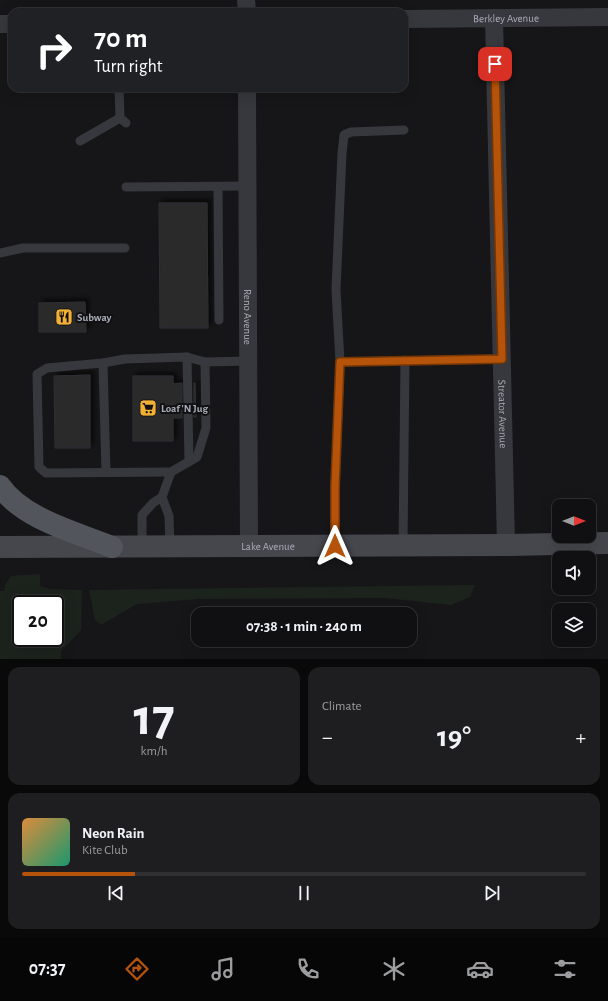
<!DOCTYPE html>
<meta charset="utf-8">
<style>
body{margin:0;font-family:"Alegreya Sans",sans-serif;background:#1e1e20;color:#f1f3f6;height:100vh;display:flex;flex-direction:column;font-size:15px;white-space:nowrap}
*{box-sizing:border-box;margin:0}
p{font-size:13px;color:#9c9d9f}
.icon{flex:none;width:22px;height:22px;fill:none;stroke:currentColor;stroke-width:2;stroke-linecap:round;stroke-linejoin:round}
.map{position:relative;height:659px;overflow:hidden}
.panel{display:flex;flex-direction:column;gap:8px;padding:8px;background:#09090a;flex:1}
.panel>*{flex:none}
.guide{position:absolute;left:8px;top:8px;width:400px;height:84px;border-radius:12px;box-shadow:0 4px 16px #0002,0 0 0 1px #303032;background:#202124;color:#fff;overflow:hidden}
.needle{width:26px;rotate:90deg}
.fabs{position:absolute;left:552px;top:499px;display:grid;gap:8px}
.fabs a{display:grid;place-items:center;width:44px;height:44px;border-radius:8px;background:#101012;box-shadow:0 4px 16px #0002,0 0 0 1px #303032;font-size:20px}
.speed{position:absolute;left:12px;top:595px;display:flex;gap:8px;font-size:20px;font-weight:700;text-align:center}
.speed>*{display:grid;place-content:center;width:52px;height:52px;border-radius:50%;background:#101012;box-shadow:0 4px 16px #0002,0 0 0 1px #303032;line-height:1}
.speed .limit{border:2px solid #111;border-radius:6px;background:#fff;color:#111}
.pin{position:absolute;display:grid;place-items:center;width:34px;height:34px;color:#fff;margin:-17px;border-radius:8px;box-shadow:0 2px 6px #0006}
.me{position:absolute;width:44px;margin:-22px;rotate:0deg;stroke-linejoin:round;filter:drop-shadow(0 0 3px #0008)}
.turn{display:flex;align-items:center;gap:14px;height:84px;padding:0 20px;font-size:18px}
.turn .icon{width:52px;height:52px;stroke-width:2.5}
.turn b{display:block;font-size:28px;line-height:34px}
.big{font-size:30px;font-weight:700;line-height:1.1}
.panel .tile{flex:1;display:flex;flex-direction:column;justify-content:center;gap:6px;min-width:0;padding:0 14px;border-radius:12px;background:#1e1e20}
.panel .dial{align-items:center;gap:0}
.dial b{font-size:52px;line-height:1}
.song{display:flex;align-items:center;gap:12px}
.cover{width:48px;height:48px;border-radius:6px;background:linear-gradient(135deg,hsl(30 70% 55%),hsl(160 70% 35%))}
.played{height:4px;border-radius:2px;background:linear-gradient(90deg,#b45309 20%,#303032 20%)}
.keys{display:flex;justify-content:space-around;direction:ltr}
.heat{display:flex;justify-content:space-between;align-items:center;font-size:22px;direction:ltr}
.panel .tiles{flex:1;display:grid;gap:8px;grid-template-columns:1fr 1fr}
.tile:last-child{grid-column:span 2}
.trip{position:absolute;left:191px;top:607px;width:226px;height:40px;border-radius:12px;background:#101012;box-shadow:0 4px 16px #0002,0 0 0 1px #303032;font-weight:700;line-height:40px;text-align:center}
.menu{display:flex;height:64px;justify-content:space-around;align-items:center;background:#060607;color:#9c9d9f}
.menu .icon{width:28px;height:28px}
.menu .selected{color:#b45309}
.menu b{font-size:18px;color:#f1f3f6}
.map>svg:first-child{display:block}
.green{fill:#1c231d;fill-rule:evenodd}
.building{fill:#29292c;stroke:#303034;filter:url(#shadow)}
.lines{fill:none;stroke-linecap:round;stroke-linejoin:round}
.lane{stroke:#37383d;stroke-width:9}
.street{stroke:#37383d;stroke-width:18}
.secondary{stroke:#45474d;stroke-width:22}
.primary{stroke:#53555c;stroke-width:22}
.route-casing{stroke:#753606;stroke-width:10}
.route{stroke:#b45309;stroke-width:7}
.labels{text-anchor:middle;stroke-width:4;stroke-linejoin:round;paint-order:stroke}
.street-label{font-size:11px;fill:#a8adb8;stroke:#111113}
.poi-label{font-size:11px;font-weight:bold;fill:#a8adb8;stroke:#111113;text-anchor:start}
</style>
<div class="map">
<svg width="608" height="659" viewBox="0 0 608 659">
<defs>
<filter id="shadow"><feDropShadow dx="3.5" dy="-3.5" stdDeviation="2" flood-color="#0009"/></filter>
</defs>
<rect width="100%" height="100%" fill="#161618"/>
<g class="green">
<path d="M 40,574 L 40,586 L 50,589 L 82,590 L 81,630 L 61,651 L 61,659 L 0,659 L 0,591 L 4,591 L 5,585 L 11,576 ZM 21,604 L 55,604 L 55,638 L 21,638 Z"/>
<path d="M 475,585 L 470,597 L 451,605 L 385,598 L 199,599 L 137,604 L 101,625 L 95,620 L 89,590 Z"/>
</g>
<g class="building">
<path d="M 159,203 L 207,203 L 208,328 L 160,328 Z"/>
<path d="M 85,302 L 86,332 L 39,332 L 39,303 Z"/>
<path d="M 90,375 L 90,448 L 55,448 L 54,376 Z"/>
<path d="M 133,376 L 173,376 L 173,384 L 182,383 L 182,418 L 173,418 L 173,441 L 133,441 Z"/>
<path d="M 194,383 L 195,383 L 196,417 L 194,417 Z"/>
</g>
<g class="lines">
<g class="lane">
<path d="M 119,88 L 120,118 L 126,123"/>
<path d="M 80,141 L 120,118"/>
<path d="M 126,187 L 247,186"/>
<path d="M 218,187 L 219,320"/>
<path d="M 0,253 L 23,248 L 125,248"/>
<path d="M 187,357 L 189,462"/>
<path d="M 340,362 L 336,290 L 342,153 L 344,135 L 351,132 L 404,130"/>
<path d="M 103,363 L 106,472"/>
<path d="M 171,472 L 46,473 L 39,467 L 37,374 L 47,368 L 103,363 L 125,359 L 187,357 L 205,362"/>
<path d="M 162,497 L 171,472 L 197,457 L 206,428 L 205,362 L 248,361"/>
<path d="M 403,545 L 405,360"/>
<path d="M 335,546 L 335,487 L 340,362 L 502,359"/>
<path d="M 142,547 L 142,515 L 153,503 L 162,497 L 169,516 L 170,547"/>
</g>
<g class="street">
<path d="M 246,0 L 247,12"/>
<path id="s1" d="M 494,18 L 506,545"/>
<path id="s2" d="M 404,19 L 608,17"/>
<path d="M 0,24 L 12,24"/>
<path id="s3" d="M 247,88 L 249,546"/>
</g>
<path class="secondary" id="s4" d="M 0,547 L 506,545 L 608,543"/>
<path class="primary" d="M 0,486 C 23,519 75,532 112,547"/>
</g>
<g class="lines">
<g class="route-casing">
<path id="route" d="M 335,546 L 335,487 L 340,362 L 502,359 L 495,64"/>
</g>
<use href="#route" class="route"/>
</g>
<defs>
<g id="restaurant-square" transform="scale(0.9)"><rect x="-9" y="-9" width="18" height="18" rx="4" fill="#f2b134" stroke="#111113"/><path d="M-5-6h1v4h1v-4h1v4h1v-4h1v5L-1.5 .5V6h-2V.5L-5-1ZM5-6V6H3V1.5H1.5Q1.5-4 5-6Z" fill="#111"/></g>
<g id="supermarket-square" transform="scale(0.9)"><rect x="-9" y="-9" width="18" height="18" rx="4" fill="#f2b134" stroke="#111113"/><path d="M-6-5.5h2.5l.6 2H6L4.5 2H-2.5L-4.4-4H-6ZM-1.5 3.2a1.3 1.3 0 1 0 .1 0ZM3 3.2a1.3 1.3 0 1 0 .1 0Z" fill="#111"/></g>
</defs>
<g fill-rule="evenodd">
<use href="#restaurant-square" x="64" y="317"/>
<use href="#supermarket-square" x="148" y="408"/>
</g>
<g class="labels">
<g class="street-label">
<text dy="4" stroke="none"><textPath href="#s2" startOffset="102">Berkley Avenue</textPath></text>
<text dy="4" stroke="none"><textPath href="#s3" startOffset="229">Reno Avenue</textPath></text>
<text dy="4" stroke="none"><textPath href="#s1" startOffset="396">Streator Avenue</textPath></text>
<text dy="4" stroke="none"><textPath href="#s4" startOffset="268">Lake Avenue</textPath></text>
</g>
<g class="poi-label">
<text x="77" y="321">Subway</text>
<text x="161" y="412">Loaf 'N Jug</text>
</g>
</g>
</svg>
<div class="fabs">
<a><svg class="needle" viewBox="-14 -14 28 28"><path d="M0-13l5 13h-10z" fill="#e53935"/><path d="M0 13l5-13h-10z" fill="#9c9d9f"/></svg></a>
<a><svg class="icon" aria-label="sound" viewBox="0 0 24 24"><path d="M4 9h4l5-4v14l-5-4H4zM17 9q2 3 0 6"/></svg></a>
<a><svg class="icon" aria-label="layers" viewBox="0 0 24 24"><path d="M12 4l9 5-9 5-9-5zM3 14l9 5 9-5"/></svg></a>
</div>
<div class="speed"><div class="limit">20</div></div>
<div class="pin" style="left:495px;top:64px;background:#d93025"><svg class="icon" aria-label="arrive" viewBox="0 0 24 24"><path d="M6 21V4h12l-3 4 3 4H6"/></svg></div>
<svg class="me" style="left:335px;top:546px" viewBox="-20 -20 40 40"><path d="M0-17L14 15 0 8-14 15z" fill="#b45309" stroke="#fff" stroke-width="4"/></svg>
<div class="trip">07:38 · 1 min · 240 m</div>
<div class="guide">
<div class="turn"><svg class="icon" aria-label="right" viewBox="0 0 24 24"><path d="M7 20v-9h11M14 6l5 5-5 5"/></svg><div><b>70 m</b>Turn right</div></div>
</div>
</div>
<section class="panel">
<div class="tiles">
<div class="tile dial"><b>17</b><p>km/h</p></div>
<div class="tile"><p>Climate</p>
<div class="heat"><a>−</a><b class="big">19°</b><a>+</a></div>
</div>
<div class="tile">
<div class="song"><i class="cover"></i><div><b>Neon Rain</b><p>Kite Club</p></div></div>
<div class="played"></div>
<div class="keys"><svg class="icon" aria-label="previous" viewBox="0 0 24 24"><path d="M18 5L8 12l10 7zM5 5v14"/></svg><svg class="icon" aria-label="pause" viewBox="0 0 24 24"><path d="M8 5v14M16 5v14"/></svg><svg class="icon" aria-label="next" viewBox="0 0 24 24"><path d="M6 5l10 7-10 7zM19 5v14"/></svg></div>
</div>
</div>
</section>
<nav class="menu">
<b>07:37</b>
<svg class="icon selected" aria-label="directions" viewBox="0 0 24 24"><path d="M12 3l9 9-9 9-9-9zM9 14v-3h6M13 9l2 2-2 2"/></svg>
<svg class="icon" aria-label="music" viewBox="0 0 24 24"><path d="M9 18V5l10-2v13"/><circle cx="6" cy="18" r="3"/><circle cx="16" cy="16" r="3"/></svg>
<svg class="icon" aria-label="phone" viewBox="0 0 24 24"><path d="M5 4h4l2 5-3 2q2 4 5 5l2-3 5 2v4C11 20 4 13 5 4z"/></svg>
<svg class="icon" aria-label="climate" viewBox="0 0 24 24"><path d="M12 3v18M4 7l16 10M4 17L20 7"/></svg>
<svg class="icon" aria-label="car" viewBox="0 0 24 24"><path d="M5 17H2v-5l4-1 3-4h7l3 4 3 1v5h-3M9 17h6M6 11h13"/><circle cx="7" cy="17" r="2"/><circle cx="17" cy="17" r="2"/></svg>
<svg class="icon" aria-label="filters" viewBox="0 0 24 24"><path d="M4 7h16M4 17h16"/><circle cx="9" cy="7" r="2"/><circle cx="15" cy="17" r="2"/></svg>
</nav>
